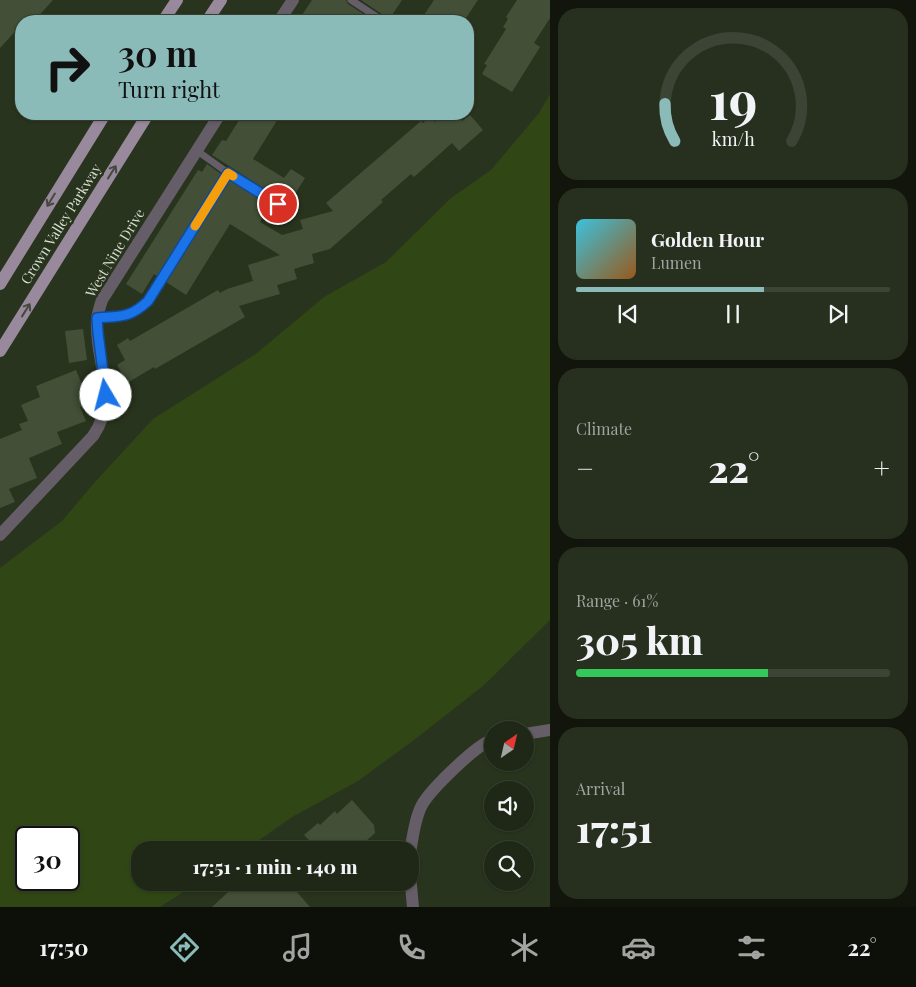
<!DOCTYPE html>
<meta charset="utf-8">
<style>
body{margin:0;font-family:"Playfair Display",serif;background:#272f1f;color:#f1f3f6;height:100vh;display:flex;flex-direction:column;font-size:19px;white-space:nowrap}
*{box-sizing:border-box;margin:0}
p{font-size:16px;color:#a1a5a1}
.icon{flex:none;width:28px;height:28px;fill:none;stroke:currentColor;stroke-width:2;stroke-linecap:round;stroke-linejoin:round}
.map{position:relative;flex:1;overflow:hidden}
.side{display:flex;flex-direction:column;gap:8px;padding:8px;background:#11150c;width:366px}
.side>*{flex:none}
.banner{position:absolute;left:15px;top:15px;width:459px;height:105px;border-radius:20px;box-shadow:0 1px 4px #0004,0 0 0 1px #3c4435;background:#8bbbb9;color:#111;overflow:hidden}
.needle{width:32px;rotate:34deg}
.buttons{position:absolute;left:484px;top:721px;display:grid;gap:10px}
.buttons a{display:grid;place-items:center;width:50px;height:50px;border-radius:50%;background:#1f2716;box-shadow:0 1px 4px #0004,0 0 0 1px #3c4435;font-size:25px}
.speed{position:absolute;left:15px;top:826px;display:flex;gap:10px;font-size:25px;font-weight:700;text-align:center}
.speed>*{display:grid;place-content:center;width:65px;height:65px;border-radius:50%;background:#1f2716;box-shadow:0 1px 4px #0004,0 0 0 1px #3c4435;line-height:1}
.speed .limit{border:2px solid #111;border-radius:8px;background:#fff;color:#111}
.pin{position:absolute;display:grid;place-items:center;width:42px;height:42px;color:#fff;margin:-21px;border:2px solid #fff;border-radius:50%;box-shadow:0 1px 5px #0007}
.me{position:absolute;width:55px;margin:-28px;rotate:352deg;stroke-linejoin:round;filter:drop-shadow(0 0 4px #0008)}
.turn{display:flex;align-items:center;gap:18px;height:105px;padding:0 20px;font-size:22px}
.turn .icon{width:65px;height:65px;stroke-width:2.5}
.turn b{display:block;font-size:35px;line-height:42px}
.big{font-size:38px;font-weight:800;line-height:1.1}
.side .widget{flex:1;display:flex;flex-direction:column;justify-content:center;gap:8px;min-width:0;padding:0 18px;border-radius:20px;background:#272f1f}
.side .dial{align-items:center;gap:0}
.dial svg{height:130px;overflow:visible;fill:none;stroke:#3c4435;stroke-width:7;stroke-linecap:round;text-anchor:middle}
.dial text{fill:#f1f3f6;stroke:none}
.song{display:flex;align-items:center;gap:15px}
.cover{width:60px;height:60px;border-radius:8px;background:linear-gradient(135deg,hsl(190 70% 55%),hsl(30 70% 35%))}
.played{height:5px;border-radius:2px;background:linear-gradient(90deg,#8bbbb9 60%,#3c4435 60%)}
.keys{display:flex;justify-content:space-around;direction:ltr}
.heat{display:flex;justify-content:space-between;align-items:center;font-size:28px;direction:ltr}
.charge{height:8px;border-radius:4px;background:linear-gradient(90deg,#34c759 61%,#3c4435 0)}
.trip{position:absolute;left:131px;top:841px;width:288px;height:50px;border-radius:20px;background:#1f2716;box-shadow:0 1px 4px #0004,0 0 0 1px #3c4435;font-weight:800;line-height:50px;text-align:center}
.dock{display:flex;height:80px;justify-content:space-around;align-items:center;background:#0c1009;color:#a1a5a1}
.dock .icon{width:35px;height:35px}
.dock .current{color:#8bbbb9}
.dock b{font-size:22px;color:#f1f3f6}
main{display:flex;flex:1;min-height:0}
.map>svg:first-child{display:block}
.green{fill:#304715;fill-rule:evenodd}
.building{fill:#434f37}
.lines{fill:none;stroke-linecap:round;stroke-linejoin:round}
.lane{stroke:#655d67;stroke-width:7}
.street{stroke:#655d67;stroke-width:12}
.primary{stroke:#99899d;stroke-width:12}
.oneway{stroke:#45493e}
.route-casing{stroke:#114b97;stroke-width:12}
.route{stroke:#1a73e8;stroke-width:9}
.slow{stroke:#f59e0b;stroke-width:9}
.labels{text-anchor:middle;stroke-width:5;stroke-linejoin:round;paint-order:stroke}
.street-label{font-size:14px;fill:#d7ded0;stroke:#29341e}
</style>
<main>
<div class="map">
<svg width="550" height="907" viewBox="0 0 550 907">
<rect width="100%" height="100%" fill="#29341e"/>
<path class="green" d="M 550,94 L 550,620 L 483,686 L 414,740 L 358,781 L 292,817 L 245,850 L 140,850 L 140,882 L 197,883 L 160,907 L 0,907 L 0,568 L 62,521 L 95,482 L 153,419 L 257,353 L 324,297 L 386,262 L 451,198 L 491,170 L 539,113 ZM 26,838 L 69,838 L 69,880 L 26,880 Z"/>
<g class="building">
<path d="M 0,0 L 53,0 L 34,21 L 21,21 L 21,25 L 0,48 Z"/>
<path d="M 312,0 L 346,0 L 348,4 L 374,21 L 298,21 Z"/>
<path d="M 361,0 L 402,0 L 388,21 L 386,17 Z"/>
<path d="M 434,0 L 478,0 L 464,21 L 420,21 Z"/>
<path d="M 517,0 L 550,0 L 550,18 L 534,43 L 540,47 L 512,92 L 482,74 L 487,65 L 484,64 L 506,29 L 503,27 L 508,19 L 506,17 Z"/>
<path d="M 243,114 L 281,114 L 253,159 L 284,178 L 291,169 L 305,178 L 295,194 L 288,188 L 283,186 L 276,196 L 212,155 L 222,140 L 226,141 Z"/>
<path d="M 445,114 L 456,114 L 462,121 L 470,115 L 483,130 L 459,151 L 452,143 L 414,177 L 411,174 L 381,200 L 383,202 L 330,249 L 312,254 L 314,263 L 294,269 L 297,279 L 277,285 L 280,294 L 239,306 L 245,317 L 155,369 L 154,367 L 127,383 L 117,365 L 125,360 L 117,345 L 128,338 L 130,341 L 218,290 L 220,293 L 227,289 L 253,281 L 248,265 L 280,255 L 230,224 L 186,295 L 166,282 L 230,180 L 270,205 L 260,222 L 282,235 L 303,229 L 300,220 L 333,211 L 326,203 L 421,121 L 423,123 L 430,117 L 435,122 Z"/>
<path d="M 207,164 L 221,174 L 157,276 L 154,274 L 142,294 L 126,284 L 198,170 L 202,172 Z"/>
<path d="M 83,329 L 87,360 L 69,363 L 65,331 Z"/>
<path d="M 76,370 L 90,403 L 80,407 L 86,421 L 57,432 L 62,444 L 29,458 L 37,478 L 9,489 L 15,502 L 0,508 L 0,439 L 22,430 L 19,424 L 28,421 L 21,405 L 40,397 L 36,386 Z"/>
<path d="M 352,800 L 374,825 L 375,833 L 366,841 L 374,850 L 300,850 L 310,841 L 304,835 L 318,823 L 320,825 L 335,811 L 337,814 Z"/>
<path d="M 239,882 L 308,882 L 297,892 L 310,907 L 212,907 Z"/>
</g>
<g class="lines">
<g class="lane">
<path d="M 351,0 L 383,21"/>
<path d="M 228,173 L 278,204 L 269,220"/>
<path d="M 278,204 L 285,192"/>
<path d="M 97,318 C 121,316 130,318 148,301 L 228,173 L 196,150"/>
</g>
<g class="street">
<path d="M 279,21 L 293,0"/>
<path d="M 0,535 L 93,436 C 120,397 94,360 97,319 C 98,312 100,306 102,300 L 220,114"/>
<path d="M 525,734 L 550,730"/>
<path d="M 410,855 C 412,839 414,824 420,809 C 426,793 476,745 492,740"/>
<path d="M 410,875 L 413,907"/>
</g>
<g class="primary">
<path d="M 163,21 L 177,0"/>
<path d="M 207,21 L 221,0"/>
<path d="M 0,284 L 105,114"/>
<path d="M 0,351 L 148,114"/>
</g>
</g>
<defs><path id="oneway-shaft" d="M-6 0H5M1.5-3L5.5 0L1.5 3" fill="none" stroke-width="1.6" stroke-linecap="round" stroke-linejoin="round" transform="scale(1.25)"/></defs>
<g class="oneway">
<use href="#oneway-shaft" transform="translate(112 172) rotate(-58)"/>
<use href="#oneway-shaft" transform="translate(51 200) rotate(121)"/>
<use href="#oneway-shaft" transform="translate(26 310) rotate(-58)"/>
</g>
<g class="lines">
<g class="route-casing">
<path id="route" d="M 106,395 L 98,333 L 97,318 C 121,316 130,318 148,301 L 228,173 L 278,204"/>
</g>
<use href="#route" class="route"/>
<path class="slow" d="M 195,226 L 228,173 L 233,176"/>
</g>
<g class="labels">
<g class="street-label">
<text transform="translate(61 224) rotate(-58)" y="5">Crown Valley Parkway</text>
<text transform="translate(115 253) rotate(-59)" y="5">West Nine Drive</text>
</g>
</g>
</svg>
<div class="buttons">
<a><svg class="needle" viewBox="-14 -14 28 28"><path d="M0-13l5 13h-10z" fill="#e53935"/><path d="M0 13l5-13h-10z" fill="#a1a5a1"/></svg></a>
<a><svg class="icon" aria-label="sound" viewBox="0 0 24 24"><path d="M4 9h4l5-4v14l-5-4H4zM17 9q2 3 0 6"/></svg></a>
<a><svg class="icon" aria-label="search" viewBox="0 0 24 24"><circle cx="10" cy="10" r="6"/><path d="M15 15l6 6"/></svg></a>
</div>
<div class="speed"><div class="limit">30</div></div>
<div class="pin" style="left:278px;top:204px;background:#d93025"><svg class="icon" aria-label="arrive" viewBox="0 0 24 24"><path d="M6 21V4h12l-3 4 3 4H6"/></svg></div>
<svg class="me" style="left:106px;top:395px" viewBox="-20 -20 40 40"><circle r="19" fill="#fff"/><path d="M0-13L10 11 0 6-10 11z" fill="#1a73e8"/></svg>
<div class="trip">17:51 · 1 min · 140 m</div>
<div class="banner">
<div class="turn"><svg class="icon" aria-label="right" viewBox="0 0 24 24"><path d="M7 20v-9h11M14 6l5 5-5 5"/></svg><div><b>30 m</b>Turn right</div></div>
</div>
</div>
<section class="side">
<div class="widget dial"><svg viewBox="0 0 100 80">
<path d="M14 69A42 42 0 1 1 86 69"/>
<path d="M14 69A42 42 0 0 1 8 46" stroke="#8bbbb9"/>
<text x="50" y="56" font-size="32" font-weight="700">19</text>
<text x="50" y="72" font-size="11">km/h</text>
</svg></div>
<div class="widget">
<div class="song"><i class="cover"></i><div><b>Golden Hour</b><p>Lumen</p></div></div>
<div class="played"></div>
<div class="keys"><svg class="icon" aria-label="previous" viewBox="0 0 24 24"><path d="M18 5L8 12l10 7zM5 5v14"/></svg><svg class="icon" aria-label="pause" viewBox="0 0 24 24"><path d="M8 5v14M16 5v14"/></svg><svg class="icon" aria-label="next" viewBox="0 0 24 24"><path d="M6 5l10 7-10 7zM19 5v14"/></svg></div>
</div>
<div class="widget"><p>Climate</p>
<div class="heat"><a>−</a><b class="big">22°</b><a>+</a></div>
</div>
<div class="widget"><p>Range · 61%</p><b class="big">305 km</b><div class="charge"></div></div>
<div class="widget"><p>Arrival</p><b class="big">17:51</b></div>
</section>
</main>
<nav class="dock">
<b>17:50</b>
<svg class="icon current" aria-label="directions" viewBox="0 0 24 24"><path d="M12 3l9 9-9 9-9-9zM9 14v-3h6M13 9l2 2-2 2"/></svg>
<svg class="icon" aria-label="music" viewBox="0 0 24 24"><path d="M9 18V5l10-2v13"/><circle cx="6" cy="18" r="3"/><circle cx="16" cy="16" r="3"/></svg>
<svg class="icon" aria-label="phone" viewBox="0 0 24 24"><path d="M5 4h4l2 5-3 2q2 4 5 5l2-3 5 2v4C11 20 4 13 5 4z"/></svg>
<svg class="icon" aria-label="climate" viewBox="0 0 24 24"><path d="M12 3v18M4 7l16 10M4 17L20 7"/></svg>
<svg class="icon" aria-label="car" viewBox="0 0 24 24"><path d="M5 17H2v-5l4-1 3-4h7l3 4 3 1v5h-3M9 17h6M6 11h13"/><circle cx="7" cy="17" r="2"/><circle cx="17" cy="17" r="2"/></svg>
<svg class="icon" aria-label="filters" viewBox="0 0 24 24"><path d="M4 7h16M4 17h16"/><circle cx="9" cy="7" r="2"/><circle cx="15" cy="17" r="2"/></svg>
<b>22°</b>
</nav>
